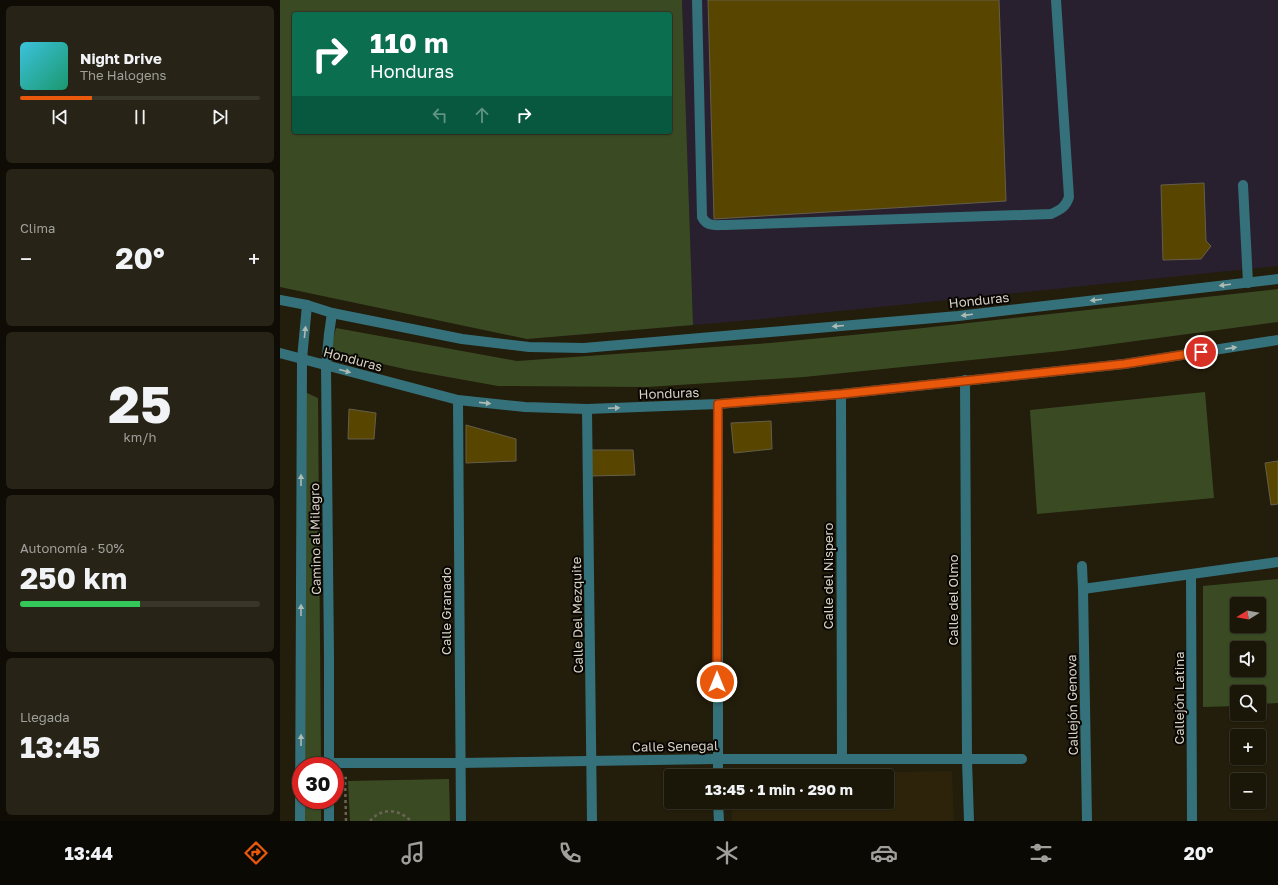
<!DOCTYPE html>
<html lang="es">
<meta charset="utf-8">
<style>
body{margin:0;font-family:"Golos Text",sans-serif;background:#272316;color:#f1f3f6;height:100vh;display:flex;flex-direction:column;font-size:15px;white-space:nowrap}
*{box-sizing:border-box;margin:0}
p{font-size:13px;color:#9f9f9c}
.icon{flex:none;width:22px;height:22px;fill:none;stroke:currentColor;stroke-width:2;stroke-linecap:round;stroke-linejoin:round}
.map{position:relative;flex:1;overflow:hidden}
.sheet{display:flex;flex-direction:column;gap:6px;padding:6px;background:#0e0c04;width:280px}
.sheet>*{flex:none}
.top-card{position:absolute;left:12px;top:12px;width:380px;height:122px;border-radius:4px;box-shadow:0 1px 3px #0004,0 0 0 1px #383529;background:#0b6e4f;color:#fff;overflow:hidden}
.needle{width:26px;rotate:259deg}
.buttons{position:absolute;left:950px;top:597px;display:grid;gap:8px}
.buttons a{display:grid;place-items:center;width:36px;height:36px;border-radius:4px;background:#1a1608;box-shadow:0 1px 3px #0004,0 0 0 1px #383529;font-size:20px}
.speed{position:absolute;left:12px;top:757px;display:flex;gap:8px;font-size:20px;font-weight:700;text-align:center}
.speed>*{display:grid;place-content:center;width:52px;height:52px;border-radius:50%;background:#1a1608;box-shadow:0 1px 3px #0004,0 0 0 1px #383529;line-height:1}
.speed .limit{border:6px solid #d22;background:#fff;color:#111}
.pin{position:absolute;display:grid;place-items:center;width:34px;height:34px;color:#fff;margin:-17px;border:2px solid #fff;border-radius:50%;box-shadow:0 1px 4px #0007}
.me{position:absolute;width:44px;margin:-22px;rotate:0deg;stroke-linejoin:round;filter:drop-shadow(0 0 3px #0008)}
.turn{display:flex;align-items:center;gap:14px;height:84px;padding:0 12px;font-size:18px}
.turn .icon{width:52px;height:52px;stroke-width:2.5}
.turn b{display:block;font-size:28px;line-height:34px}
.lanes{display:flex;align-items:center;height:38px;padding:0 12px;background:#0003;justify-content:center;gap:20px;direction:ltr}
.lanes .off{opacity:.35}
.big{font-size:30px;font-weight:700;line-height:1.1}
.sheet .tile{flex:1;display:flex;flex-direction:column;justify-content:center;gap:6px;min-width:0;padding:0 14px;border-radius:6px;background:#272316}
.sheet .dial{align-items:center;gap:0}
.dial b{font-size:52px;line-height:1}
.song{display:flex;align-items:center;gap:12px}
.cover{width:48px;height:48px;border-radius:6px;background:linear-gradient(135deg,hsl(190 70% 55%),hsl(160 70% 35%))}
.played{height:4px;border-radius:2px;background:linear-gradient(90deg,#ea580c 30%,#383529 30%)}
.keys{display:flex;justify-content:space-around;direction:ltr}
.heat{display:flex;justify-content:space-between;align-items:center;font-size:22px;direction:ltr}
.charge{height:6px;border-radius:3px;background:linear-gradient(90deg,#34c759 50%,#383529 0)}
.trip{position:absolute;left:384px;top:769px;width:230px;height:40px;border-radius:4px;background:#1a1608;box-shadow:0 1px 3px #0004,0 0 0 1px #383529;font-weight:700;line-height:40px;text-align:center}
.dock{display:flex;height:64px;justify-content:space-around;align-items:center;background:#0a0903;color:#9f9f9c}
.dock .icon{width:28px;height:28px}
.dock .current{color:#ea580c}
.dock b{font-size:18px;color:#f1f3f6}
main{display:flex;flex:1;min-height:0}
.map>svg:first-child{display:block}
.industrial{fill:#29202f}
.built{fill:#2c230a}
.green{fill:#3a4b24;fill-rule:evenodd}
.building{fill:#584600;stroke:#655e4a}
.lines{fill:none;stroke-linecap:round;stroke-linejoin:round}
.path{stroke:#6b6556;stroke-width:2.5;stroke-dasharray:3 3;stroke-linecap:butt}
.minor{stroke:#35717b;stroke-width:10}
.oneway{fill:#aebab4}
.route-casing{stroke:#983908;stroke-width:10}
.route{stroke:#ea580c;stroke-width:7}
.labels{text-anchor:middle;stroke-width:4;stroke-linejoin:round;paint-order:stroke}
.street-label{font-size:13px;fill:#d6d2c7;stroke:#0a0703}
</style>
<main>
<section class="sheet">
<div class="tile">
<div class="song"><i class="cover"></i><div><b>Night Drive</b><p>The Halogens</p></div></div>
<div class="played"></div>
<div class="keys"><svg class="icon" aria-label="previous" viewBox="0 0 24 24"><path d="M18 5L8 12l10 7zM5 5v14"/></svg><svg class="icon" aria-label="pause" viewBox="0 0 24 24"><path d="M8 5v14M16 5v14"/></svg><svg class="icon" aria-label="next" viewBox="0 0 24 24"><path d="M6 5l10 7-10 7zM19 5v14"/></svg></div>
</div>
<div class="tile"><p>Clima</p>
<div class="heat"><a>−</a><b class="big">20°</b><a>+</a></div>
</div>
<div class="tile dial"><b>25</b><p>km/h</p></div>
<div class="tile"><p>Autonomía · 50%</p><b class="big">250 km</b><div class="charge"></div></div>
<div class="tile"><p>Llegada</p><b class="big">13:45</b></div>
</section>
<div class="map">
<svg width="998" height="821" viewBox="0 0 998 821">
<rect width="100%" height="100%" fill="#231d0b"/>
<path class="industrial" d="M 402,0 L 998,0 L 998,266 L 482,319 L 413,325 Z"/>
<path class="built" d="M 672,771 L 674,821 L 452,821 L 452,802 L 607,802 L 607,776 L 451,775 Z"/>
<g class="green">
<path d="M 0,0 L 402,0 L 413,325 L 247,339 L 0,287 ZM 14,14 L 390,14 L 390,132 L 14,132 Z"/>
<path d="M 998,289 L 998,322 L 781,351 L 524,377 L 367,387 L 218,386 L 129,370 L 50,352 L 56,328 L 237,361 L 490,343 L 634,329 Z"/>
<path d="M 25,392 L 38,398 L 41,766 L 25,766 Z"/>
<path d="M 925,392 L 934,498 L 757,514 L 750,410 Z"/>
<path d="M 998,579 L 998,703 L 979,704 L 979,692 L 957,692 L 957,706 L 923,707 L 923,586 ZM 957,604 L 979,604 L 979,626 L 957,626 ZM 957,648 L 979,648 L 979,670 L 957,670 Z"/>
<path d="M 169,779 L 170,821 L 70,821 L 68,781 Z"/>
<rect x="25" y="800" width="16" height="21"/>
</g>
<g class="building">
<path d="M 428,0 L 719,0 L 726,201 L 434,219 Z"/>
<path d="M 924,183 L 926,241 L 931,246 L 921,259 L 883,260 L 881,185 Z"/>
<path d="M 69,409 L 96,413 L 94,439 L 68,439 Z"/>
<path d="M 491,421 L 492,449 L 454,453 L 451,423 Z"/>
<path d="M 186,425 L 236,439 L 236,461 L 186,463 Z"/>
<path d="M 310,450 L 353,450 L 355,475 L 310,476 Z"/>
<path d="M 998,461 L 998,504 L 991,505 L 985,463 Z"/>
</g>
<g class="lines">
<g class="path">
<path d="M 66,821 L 65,778 L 67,778"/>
<path d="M 90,821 C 102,807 119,809 131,821"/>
</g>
<g class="minor">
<path d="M 417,0 L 422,217 C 427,227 435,225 445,225 L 771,214 C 780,210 786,207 789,197 L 776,0"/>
<path d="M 963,185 L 968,283"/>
<path d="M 0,300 L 27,305 L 52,313 L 182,339 L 249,347 L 304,348 L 678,316 L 998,279"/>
<path d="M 0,353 L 178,400 L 245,407 L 307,409 L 438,404 L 561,394 L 844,364 L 998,340"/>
<path d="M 685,380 L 687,760 L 689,821"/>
<path d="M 561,394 L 562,758"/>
<path d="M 178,400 L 181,821"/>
<path d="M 438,404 L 438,776"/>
<path d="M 307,409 L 312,821"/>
<path d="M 802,566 L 803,589 L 807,821"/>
<path d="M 911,575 L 912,821"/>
<path d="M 803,589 L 998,562"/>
<path d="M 49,763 L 179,763 L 437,759 L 742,759"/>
<path d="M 49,766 L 49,657 L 46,366 L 49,334 L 52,313"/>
<path d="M 49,800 L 49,821"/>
<path d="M 438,802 L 439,821"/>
<path d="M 20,821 L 22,359 L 27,305"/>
</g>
</g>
<defs><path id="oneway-solid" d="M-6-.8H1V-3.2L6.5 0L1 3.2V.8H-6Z"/></defs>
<g class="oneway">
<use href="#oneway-solid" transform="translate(945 285) rotate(173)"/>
<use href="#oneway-solid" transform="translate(816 300) rotate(173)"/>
<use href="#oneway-solid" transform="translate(687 315) rotate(173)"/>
<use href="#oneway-solid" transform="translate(558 326) rotate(175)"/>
<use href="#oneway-solid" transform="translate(25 332) rotate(-84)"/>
<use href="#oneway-solid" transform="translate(951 348) rotate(-9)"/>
<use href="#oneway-solid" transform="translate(65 371) rotate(15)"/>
<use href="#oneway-solid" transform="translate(205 403) rotate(6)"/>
<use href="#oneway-solid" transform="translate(334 408) rotate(-2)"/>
<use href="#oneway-solid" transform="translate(21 480) rotate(-90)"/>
<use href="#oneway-solid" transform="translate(21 610) rotate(-90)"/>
<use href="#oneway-solid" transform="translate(21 740) rotate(-90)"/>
</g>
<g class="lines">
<g class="route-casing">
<path id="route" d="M 437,682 L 438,404 L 561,394 L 844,364 L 921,352"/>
</g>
<use href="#route" class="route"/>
</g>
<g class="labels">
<g class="street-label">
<text transform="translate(699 300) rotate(-6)" y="5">Honduras</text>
<text transform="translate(73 359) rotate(15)" y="5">Honduras</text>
<text transform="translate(389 393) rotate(-2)" y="5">Honduras</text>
<text transform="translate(35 539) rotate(-91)" y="5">Camino al Milagro</text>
<text transform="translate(548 576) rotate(-90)" y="5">Calle del Nispero</text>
<text transform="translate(673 600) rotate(-90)" y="5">Calle del Olmo</text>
<text transform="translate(166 611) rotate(-90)" y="5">Calle Granado</text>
<text transform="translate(297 615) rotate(-91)" y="5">Calle Del Mezquite</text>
<text transform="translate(899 698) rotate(-90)" y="5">Callejón Latina</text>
<text transform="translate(792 705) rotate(-91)" y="5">Callejón Genova</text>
<text transform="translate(395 746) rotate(-1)" y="5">Calle Senegal</text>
</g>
</g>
</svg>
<div class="buttons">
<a><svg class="needle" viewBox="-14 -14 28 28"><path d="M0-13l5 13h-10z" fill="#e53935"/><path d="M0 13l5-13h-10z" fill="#9f9f9c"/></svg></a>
<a><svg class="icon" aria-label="sound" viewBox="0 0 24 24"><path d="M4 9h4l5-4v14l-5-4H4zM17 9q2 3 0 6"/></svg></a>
<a><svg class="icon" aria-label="search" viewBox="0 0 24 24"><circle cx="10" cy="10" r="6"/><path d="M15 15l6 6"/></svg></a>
<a>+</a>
<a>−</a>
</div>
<div class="speed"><div class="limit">30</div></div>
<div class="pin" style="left:921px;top:352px;background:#d93025"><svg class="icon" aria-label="arrive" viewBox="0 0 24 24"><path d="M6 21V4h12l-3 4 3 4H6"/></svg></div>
<svg class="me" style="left:437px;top:682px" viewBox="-20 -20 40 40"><circle r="17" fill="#ea580c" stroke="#fff" stroke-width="3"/><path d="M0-11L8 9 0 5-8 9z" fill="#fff"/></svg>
<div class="trip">13:45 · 1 min · 290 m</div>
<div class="top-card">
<div class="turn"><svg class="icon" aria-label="right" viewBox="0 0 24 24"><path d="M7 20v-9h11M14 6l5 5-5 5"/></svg><div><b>110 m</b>Honduras</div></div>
<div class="lanes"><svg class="icon off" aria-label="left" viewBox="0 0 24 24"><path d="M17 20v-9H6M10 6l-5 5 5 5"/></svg><svg class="icon off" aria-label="ahead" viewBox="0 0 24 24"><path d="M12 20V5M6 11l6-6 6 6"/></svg><svg class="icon" aria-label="right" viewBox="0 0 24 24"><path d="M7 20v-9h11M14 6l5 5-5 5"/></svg></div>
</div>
</div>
</main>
<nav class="dock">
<b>13:44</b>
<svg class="icon current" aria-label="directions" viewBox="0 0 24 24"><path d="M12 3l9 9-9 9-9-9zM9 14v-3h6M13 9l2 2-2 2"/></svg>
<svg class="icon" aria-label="music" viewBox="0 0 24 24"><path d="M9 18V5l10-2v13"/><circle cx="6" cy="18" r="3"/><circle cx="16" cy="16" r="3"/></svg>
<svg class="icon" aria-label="phone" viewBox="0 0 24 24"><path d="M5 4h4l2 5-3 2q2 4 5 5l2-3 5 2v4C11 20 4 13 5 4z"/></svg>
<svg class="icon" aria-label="climate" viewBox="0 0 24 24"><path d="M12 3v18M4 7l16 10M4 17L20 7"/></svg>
<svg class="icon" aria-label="car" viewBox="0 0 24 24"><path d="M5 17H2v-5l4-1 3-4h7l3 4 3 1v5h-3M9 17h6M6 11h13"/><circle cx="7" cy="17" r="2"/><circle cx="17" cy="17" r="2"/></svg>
<svg class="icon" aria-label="filters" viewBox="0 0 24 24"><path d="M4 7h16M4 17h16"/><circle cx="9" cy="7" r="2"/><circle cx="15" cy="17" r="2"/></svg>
<b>20°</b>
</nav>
